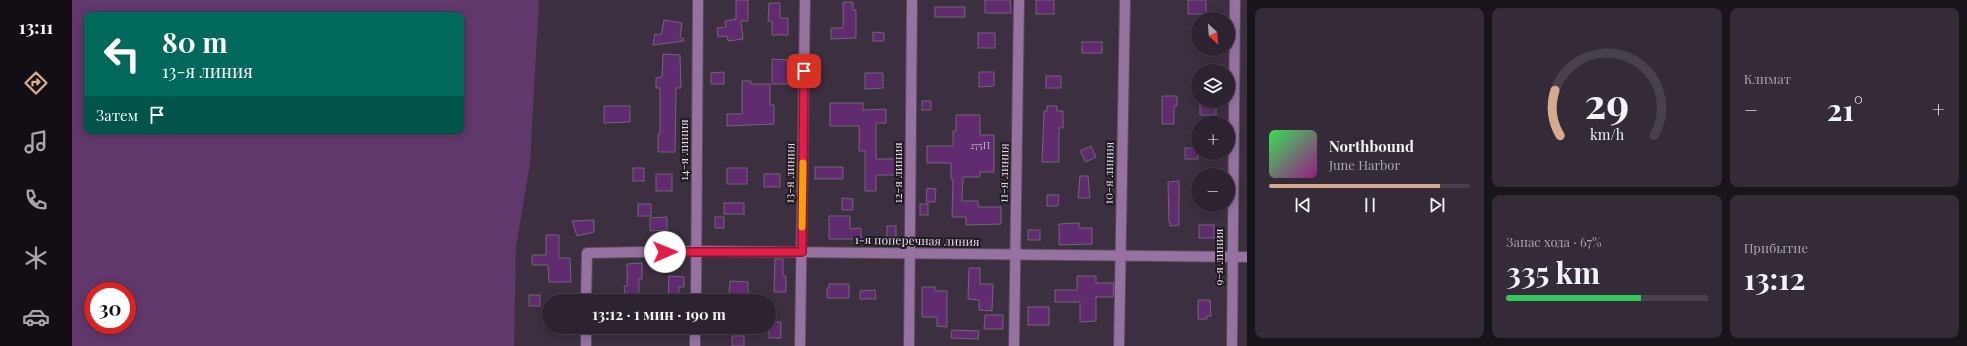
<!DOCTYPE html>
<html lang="ru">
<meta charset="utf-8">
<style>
body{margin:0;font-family:"Playfair Display",serif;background:#352b38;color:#f1f3f6;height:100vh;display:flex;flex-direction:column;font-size:15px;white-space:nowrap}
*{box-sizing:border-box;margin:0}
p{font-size:13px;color:#a7a4ab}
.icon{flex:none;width:22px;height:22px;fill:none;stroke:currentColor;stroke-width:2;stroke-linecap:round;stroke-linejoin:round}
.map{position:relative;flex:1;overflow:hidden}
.drawer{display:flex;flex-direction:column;gap:8px;padding:8px;background:#19131a;width:720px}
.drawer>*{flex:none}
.top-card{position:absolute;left:12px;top:12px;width:380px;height:122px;border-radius:8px;box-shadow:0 2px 10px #0003,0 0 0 1px #48404c;background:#00695c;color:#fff;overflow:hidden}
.needle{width:26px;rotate:154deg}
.controls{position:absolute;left:1119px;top:12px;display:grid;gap:8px}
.controls a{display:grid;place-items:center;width:44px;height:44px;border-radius:50%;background:#2d2330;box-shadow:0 2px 10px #0003,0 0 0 1px #48404c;font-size:20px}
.speed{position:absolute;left:12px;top:282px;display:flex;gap:8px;font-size:20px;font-weight:700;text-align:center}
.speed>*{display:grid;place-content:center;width:52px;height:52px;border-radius:50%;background:#2d2330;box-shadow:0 2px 10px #0003,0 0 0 1px #48404c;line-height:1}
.speed .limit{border:6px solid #d22;background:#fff;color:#111}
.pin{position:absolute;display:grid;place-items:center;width:34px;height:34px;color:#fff;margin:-17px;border-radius:8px;box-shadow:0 2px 6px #0006}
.me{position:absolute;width:44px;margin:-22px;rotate:89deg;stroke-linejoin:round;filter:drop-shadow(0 0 3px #0008)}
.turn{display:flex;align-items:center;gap:14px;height:84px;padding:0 12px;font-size:18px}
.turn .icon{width:52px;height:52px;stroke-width:2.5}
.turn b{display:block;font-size:28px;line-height:34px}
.then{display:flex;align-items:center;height:38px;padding:0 12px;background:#0003;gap:8px;font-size:15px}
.big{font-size:30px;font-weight:700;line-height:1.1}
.drawer .tile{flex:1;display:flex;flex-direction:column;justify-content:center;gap:6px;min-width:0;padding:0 14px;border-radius:8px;background:#352b38}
.drawer .dial{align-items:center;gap:0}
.dial svg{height:104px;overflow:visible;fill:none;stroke:#48404c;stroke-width:7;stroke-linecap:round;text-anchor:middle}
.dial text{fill:#f1f3f6;stroke:none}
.song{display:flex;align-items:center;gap:12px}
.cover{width:48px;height:48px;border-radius:6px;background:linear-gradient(135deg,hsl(130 70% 55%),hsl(310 70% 35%))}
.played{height:4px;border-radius:2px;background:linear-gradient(90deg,#d6ab8b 85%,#48404c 85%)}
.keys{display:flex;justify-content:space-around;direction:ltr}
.heat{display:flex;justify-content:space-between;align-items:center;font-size:22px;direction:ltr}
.charge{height:6px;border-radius:3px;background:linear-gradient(90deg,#34c759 67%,#48404c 0)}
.drawer .tiles{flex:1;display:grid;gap:8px;grid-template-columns:repeat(3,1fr)}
.tile:first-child{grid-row:span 2}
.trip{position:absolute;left:470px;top:294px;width:234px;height:40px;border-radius:20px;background:#2d2330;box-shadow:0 2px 10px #0003,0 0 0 1px #48404c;font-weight:700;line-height:40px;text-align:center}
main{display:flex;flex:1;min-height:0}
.tab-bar{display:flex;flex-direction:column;width:72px;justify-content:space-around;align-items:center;background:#120e13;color:#a7a4ab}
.tab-bar .icon{width:28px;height:28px}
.tab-bar .current{color:#d6ab8b}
.tab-bar b{font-size:18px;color:#f1f3f6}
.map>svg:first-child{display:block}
.green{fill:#60386b;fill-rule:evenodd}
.building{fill:#612c6f;stroke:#736577}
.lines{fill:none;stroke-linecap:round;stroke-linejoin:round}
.minor-casing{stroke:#574b5a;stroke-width:12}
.minor{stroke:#9672a1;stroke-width:10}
.route-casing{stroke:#92132f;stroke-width:10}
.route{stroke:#e11d48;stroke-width:7}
.slow{stroke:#f59e0b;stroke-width:7}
.labels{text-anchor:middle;stroke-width:4;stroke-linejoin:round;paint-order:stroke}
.number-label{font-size:10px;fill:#c2afc8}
.street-label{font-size:12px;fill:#e3dbe5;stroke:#201a21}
</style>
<main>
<nav class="tab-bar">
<b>13:11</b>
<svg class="icon current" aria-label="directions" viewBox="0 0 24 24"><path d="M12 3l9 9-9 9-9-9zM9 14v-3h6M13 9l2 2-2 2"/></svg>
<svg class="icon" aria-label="music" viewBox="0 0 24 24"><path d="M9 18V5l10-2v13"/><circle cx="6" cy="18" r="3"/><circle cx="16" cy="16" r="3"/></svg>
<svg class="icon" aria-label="phone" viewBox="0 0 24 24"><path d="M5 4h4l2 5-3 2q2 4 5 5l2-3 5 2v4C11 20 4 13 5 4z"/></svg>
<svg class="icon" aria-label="climate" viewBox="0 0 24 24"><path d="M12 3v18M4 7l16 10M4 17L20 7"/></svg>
<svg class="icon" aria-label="car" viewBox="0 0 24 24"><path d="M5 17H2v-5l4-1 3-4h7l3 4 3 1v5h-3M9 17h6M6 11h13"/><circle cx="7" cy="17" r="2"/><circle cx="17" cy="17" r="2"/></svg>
</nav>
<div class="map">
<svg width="1175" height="346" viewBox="0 0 1175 346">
<rect width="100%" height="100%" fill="#3c2f40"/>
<path class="green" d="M 0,0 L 467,0 L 458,163 L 444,248 L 442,346 L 0,346 ZM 15,15 L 389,15 L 389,131 L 15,131 ZM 21,291 L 55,291 L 55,325 L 21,325 Z"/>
<g class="building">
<path d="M 664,0 L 676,0 L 676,21 L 669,21 L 671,39 L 656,41 L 655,36 L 646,37 L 645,28 L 654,27 L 653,21 L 664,19 Z"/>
<path d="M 913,0 L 938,0 L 939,13 L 913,13 Z"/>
<rect x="964" y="0" width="18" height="14"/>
<rect x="1116" y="0" width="18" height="14"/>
<path d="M 771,2 L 781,2 L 781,10 L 784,10 L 784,38 L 759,39 L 759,28 L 771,28 Z"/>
<path d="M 697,3 L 708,3 L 708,18 L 716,18 L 716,35 L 700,35 L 700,21 L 696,21 Z"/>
<rect x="863" y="7" width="30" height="10"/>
<path d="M 592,20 L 610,23 L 608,38 L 612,39 L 612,41 L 581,45 L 583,34 L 589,35 Z"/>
<path d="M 801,32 L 812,33 L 812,41 L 801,41 Z"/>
<rect x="906" y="33" width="17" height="15"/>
<rect x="1010" y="42" width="20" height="11"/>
<path d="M 591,54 L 608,55 L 609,88 L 604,88 L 603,152 L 586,152 L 586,134 L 588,134 L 588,88 L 584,88 L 584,78 L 590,77 Z"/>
<path d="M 700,59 L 717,60 L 717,84 L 700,84 Z"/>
<path d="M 652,72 L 652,84 L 639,84 L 639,73 Z"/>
<path d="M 907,72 L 922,72 L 922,86 L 907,87 Z"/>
<path d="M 793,73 L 811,73 L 811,88 L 793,89 Z"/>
<rect x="974" y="76" width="15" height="12"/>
<path d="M 670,81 L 679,81 L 679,84 L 698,84 L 698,105 L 702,105 L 702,124 L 655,126 L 655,114 L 670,114 Z"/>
<path d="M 1090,96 L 1105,96 L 1105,106 L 1102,106 L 1102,124 L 1090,124 Z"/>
<rect x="850" y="101" width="9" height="9"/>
<path d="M 758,103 L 791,103 L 791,110 L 814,109 L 814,123 L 804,123 L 804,159 L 825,159 L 825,175 L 804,175 L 804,191 L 793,191 L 793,151 L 787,151 L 787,126 L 758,126 Z"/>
<rect x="1128" y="104" width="16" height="11"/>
<path d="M 532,106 L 558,106 L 558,122 L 532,123 Z"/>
<path d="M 975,106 L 985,106 L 985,111 L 991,111 L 991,128 L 987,128 L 987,162 L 970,162 L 972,111 L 975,111 Z"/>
<path d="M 884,115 L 908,115 L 908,135 L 922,135 L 922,172 L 908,172 L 908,177 L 891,177 L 890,201 L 906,201 L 906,207 L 929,207 L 929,224 L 894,225 L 894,217 L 880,217 L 881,179 L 879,179 L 879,163 L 855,163 L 855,146 L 881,146 L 881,131 L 884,131 Z"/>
<path d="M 1019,146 L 1024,157 L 1014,162 L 1008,151 Z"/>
<rect x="1113" y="148" width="13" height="11"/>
<rect x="743" y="167" width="28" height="12"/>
<rect x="561" y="168" width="11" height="13"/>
<rect x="655" y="168" width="20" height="16"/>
<rect x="584" y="174" width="16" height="17"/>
<rect x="692" y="174" width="16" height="13"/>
<path d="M 1008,176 L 1016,176 L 1018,198 L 1006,198 Z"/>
<path d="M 1107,181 L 1107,225 L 1098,226 L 1098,222 L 1097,222 L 1096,182 Z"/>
<path d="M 855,188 L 864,189 L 863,202 L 854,202 Z"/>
<path d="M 975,195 L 987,195 L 986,206 L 975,206 Z"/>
<path d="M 770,198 L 781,199 L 781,210 L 770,210 Z"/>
<rect x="652" y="203" width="20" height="11"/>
<rect x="566" y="204" width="13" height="12"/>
<rect x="848" y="204" width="8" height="11"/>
<path d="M 757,216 L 778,216 L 778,229 L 789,228 L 789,239 L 757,239 Z"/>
<path d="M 595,217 L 595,230 L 578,231 L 578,218 Z"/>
<rect x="643" y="217" width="9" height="11"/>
<path d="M 522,220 L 522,232 L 505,236 L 500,221 Z"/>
<path d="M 1007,223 L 1007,228 L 1020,228 L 1020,244 L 987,245 L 987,224 Z"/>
<rect x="1127" y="225" width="15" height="13"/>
<rect x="815" y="226" width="9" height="11"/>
<rect x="956" y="230" width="12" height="10"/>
<path d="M 474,235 L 487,235 L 487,258 L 498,258 L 499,282 L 477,282 L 476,265 L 460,265 L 460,255 L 474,255 Z"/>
<path d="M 703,259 L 711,259 L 711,276 L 714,276 L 714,292 L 702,292 Z"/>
<path d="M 570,263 L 570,279 L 567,279 L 567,296 L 553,296 L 552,286 L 555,286 L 555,264 Z"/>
<path d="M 897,268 L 908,268 L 908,284 L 921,284 L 920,311 L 907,310 L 907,300 L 896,299 Z"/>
<path d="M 597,276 L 612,277 L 612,287 L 607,287 L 607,301 L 596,301 Z"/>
<path d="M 1005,276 L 1024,276 L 1024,283 L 1042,283 L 1041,297 L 1024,297 L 1024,321 L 1008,322 L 1008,302 L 983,302 L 983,290 L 1005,290 Z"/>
<path d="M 658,281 L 676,282 L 676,294 L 657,294 Z"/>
<path d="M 757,284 L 777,284 L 777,298 L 755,298 L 755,288 L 757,288 Z"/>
<path d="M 850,287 L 863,287 L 863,291 L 875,291 L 875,327 L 865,326 L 865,317 L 850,317 Z"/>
<path d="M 803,290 L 804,299 L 788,299 L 788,291 Z"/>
<rect x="457" y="295" width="11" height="11"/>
<path d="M 1126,300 L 1138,300 L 1139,316 L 1135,316 L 1135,319 L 1126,319 Z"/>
<rect x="956" y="307" width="21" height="18"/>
<path d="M 913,315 L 931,315 L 931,329 L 912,329 Z"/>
<rect x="697" y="322" width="12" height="16"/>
<path d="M 880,330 L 907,331 L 906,339 L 879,338 Z"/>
<rect x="660" y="336" width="12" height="10"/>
</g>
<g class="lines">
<g class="minor-casing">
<g id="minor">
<path d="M 514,301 L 515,253 L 624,251 L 1175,257"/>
<path d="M 624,301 L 626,0"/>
<path d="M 514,346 L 514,327"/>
<path d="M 623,346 L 623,327"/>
<path d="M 728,346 L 733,0"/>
<path d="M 837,346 L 840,0"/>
<path d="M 942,346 L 947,0"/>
<path d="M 1047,346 L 1053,0"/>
<path d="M 1160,346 L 1163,0"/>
</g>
</g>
<use href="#minor" class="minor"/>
</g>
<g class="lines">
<g class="route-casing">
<path id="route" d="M 593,252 L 730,252 L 732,71"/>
</g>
<use href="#route" class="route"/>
<path class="slow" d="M 730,227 L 731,163"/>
</g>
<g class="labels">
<g class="number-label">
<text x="908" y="149">275П</text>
</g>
<g class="street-label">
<text transform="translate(612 150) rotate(-90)" y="4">14-я линия</text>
<text transform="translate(718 173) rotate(-89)" y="4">13-я линия</text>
<text transform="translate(826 173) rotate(-90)" y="4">12-я линия</text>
<text transform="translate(932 173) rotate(-89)" y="4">11-я линия</text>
<text transform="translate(1037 173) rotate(-89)" y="4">10-я линия</text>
<text transform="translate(845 241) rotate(1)" y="4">1-я поперечная линия</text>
<text transform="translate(1147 257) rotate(-90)" y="4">9-я линия</text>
</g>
</g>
</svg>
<div class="controls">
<a><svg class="needle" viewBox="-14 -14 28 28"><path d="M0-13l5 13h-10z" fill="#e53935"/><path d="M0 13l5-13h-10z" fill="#a7a4ab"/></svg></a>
<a><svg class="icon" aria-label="layers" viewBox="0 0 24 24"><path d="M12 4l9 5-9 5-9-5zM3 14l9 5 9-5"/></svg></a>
<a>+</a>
<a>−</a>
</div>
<div class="speed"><div class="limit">30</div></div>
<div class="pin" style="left:732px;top:71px;background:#d93025"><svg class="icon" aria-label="arrive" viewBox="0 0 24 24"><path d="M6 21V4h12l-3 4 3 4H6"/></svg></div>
<svg class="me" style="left:593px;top:252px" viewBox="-20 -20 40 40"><circle r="19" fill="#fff"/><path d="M0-13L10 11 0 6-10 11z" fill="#e11d48"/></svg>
<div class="trip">13:12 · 1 мин · 190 m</div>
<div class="top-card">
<div class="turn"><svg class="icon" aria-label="left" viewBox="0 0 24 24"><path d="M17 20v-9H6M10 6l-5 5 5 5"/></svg><div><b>80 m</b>13-я линия</div></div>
<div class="then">Затем<svg class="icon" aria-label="arrive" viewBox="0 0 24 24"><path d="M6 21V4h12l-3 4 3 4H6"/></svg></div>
</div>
</div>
<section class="drawer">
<div class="tiles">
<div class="tile">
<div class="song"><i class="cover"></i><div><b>Northbound</b><p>June Harbor</p></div></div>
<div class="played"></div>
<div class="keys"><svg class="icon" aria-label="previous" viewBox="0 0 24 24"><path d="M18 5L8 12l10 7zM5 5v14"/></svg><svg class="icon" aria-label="pause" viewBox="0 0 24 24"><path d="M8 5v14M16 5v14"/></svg><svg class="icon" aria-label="next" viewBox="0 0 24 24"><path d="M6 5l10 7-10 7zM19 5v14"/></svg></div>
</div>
<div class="tile dial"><svg viewBox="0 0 100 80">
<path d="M14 69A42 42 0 1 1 86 69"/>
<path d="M14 69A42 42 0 0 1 10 34" stroke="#d6ab8b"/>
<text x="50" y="56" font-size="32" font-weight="700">29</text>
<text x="50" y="72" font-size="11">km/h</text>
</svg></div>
<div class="tile"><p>Климат</p>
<div class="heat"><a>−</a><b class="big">21°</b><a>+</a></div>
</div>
<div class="tile"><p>Запас хода · 67%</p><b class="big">335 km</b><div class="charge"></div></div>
<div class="tile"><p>Прибытие</p><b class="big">13:12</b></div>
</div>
</section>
</main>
